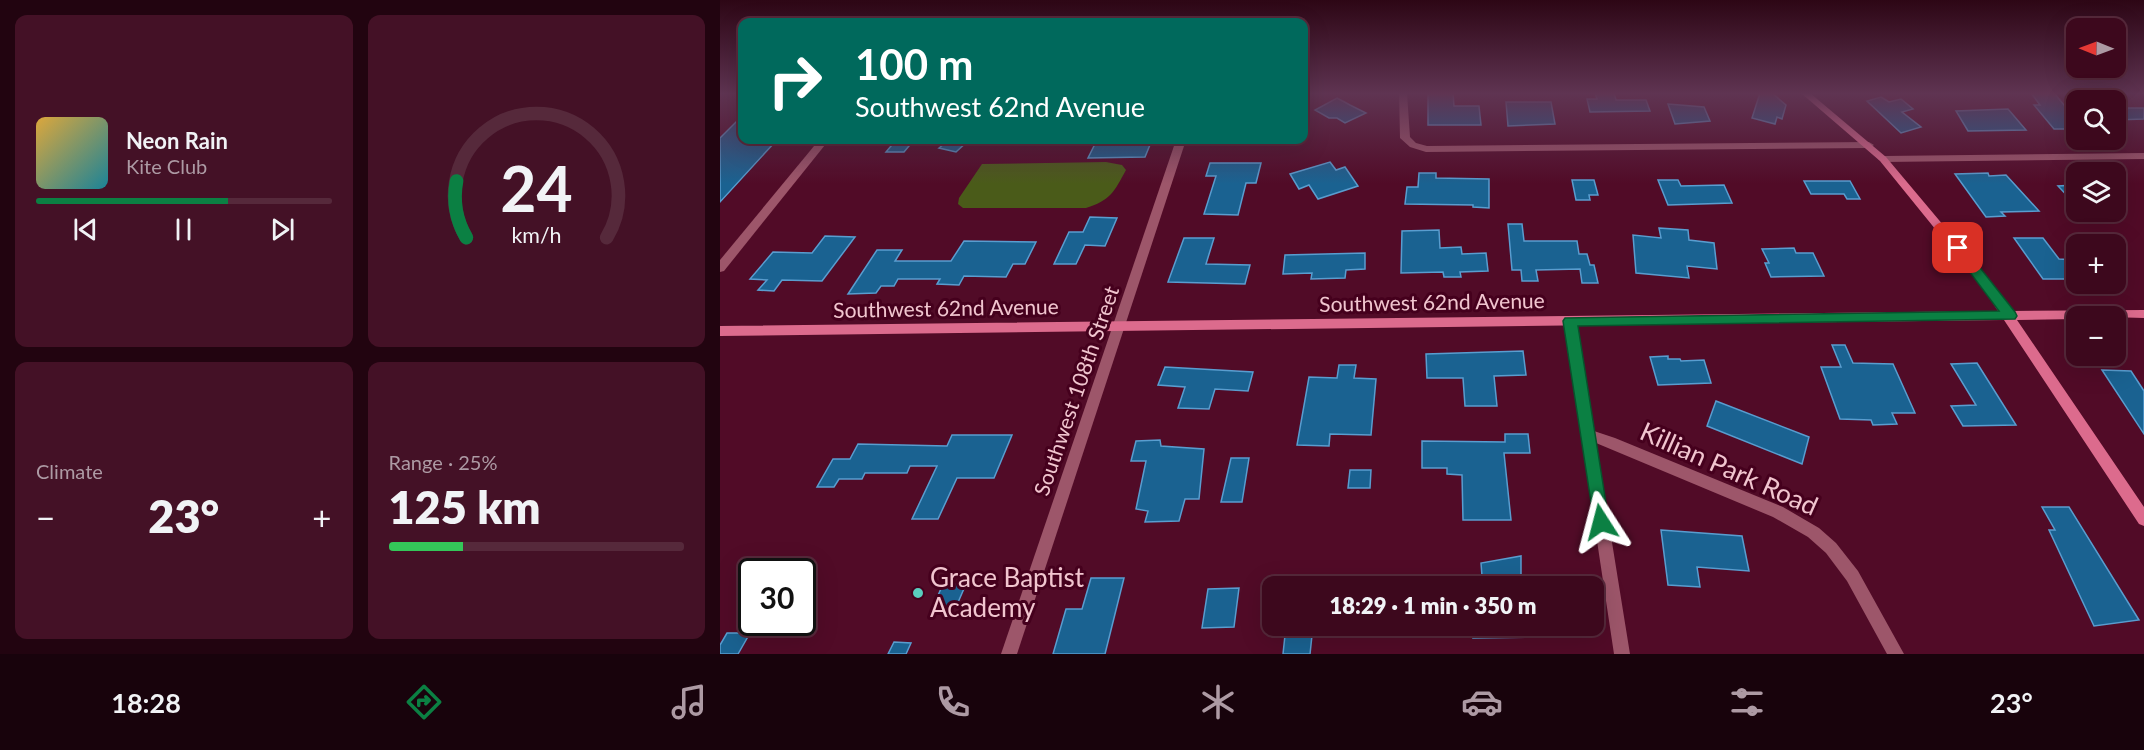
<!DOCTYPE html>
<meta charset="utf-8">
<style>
body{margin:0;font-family:Lato,sans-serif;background:#441126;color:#f1f3f6;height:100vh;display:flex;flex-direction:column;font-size:22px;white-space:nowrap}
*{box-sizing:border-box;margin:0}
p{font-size:20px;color:#ad9aa4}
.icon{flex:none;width:33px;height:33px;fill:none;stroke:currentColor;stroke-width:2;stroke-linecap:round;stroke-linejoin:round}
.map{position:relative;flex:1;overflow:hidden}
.drawer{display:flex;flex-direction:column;gap:15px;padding:15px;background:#220410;width:720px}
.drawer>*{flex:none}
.top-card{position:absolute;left:18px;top:18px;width:570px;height:126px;border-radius:12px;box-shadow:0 6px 24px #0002,0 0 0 2px #56293b;background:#00695c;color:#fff;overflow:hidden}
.needle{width:39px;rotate:271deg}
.fabs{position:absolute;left:1346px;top:18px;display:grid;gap:12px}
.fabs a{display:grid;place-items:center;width:60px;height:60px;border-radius:12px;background:#3d081d;box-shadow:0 6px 24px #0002,0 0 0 2px #56293b;font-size:30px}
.speed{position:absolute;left:18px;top:558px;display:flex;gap:12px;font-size:30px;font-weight:700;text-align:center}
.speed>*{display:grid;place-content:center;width:78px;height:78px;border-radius:50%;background:#3d081d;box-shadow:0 6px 24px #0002,0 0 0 2px #56293b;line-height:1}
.speed .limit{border:3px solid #111;border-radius:9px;background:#fff;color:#111}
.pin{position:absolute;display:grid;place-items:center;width:51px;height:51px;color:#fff;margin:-26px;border-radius:12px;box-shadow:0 3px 9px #0006}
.me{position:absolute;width:66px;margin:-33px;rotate:351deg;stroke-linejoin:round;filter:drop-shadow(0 0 4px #0008)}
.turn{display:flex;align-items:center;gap:21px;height:126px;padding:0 18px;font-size:27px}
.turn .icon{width:78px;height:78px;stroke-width:2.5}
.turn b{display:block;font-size:42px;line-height:51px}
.big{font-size:45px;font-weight:800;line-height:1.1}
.drawer .card{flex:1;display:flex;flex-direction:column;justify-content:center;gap:9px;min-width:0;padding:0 21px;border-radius:12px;background:#441126}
.drawer .dial{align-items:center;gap:0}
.dial svg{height:156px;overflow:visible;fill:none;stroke:#56293b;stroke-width:7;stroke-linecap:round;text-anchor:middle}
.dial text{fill:#f1f3f6;stroke:none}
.song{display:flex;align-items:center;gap:18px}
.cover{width:72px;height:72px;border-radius:9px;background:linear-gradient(135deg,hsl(40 70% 55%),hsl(190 70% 35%))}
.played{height:6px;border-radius:3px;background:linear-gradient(90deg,#0b8043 65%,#56293b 65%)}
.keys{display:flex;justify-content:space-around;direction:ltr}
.heat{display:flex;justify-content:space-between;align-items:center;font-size:33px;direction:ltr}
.charge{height:9px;border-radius:4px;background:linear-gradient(90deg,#34c759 25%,#56293b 0)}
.drawer .tiles{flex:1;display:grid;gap:15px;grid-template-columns:repeat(2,1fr)}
.trip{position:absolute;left:542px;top:576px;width:342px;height:60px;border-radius:12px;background:#3d081d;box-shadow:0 6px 24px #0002,0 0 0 2px #56293b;font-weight:800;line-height:60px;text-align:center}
.menu{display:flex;height:96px;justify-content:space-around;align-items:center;background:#18030c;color:#ad9aa4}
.menu .icon{width:42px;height:42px}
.menu .current{color:#0b8043}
.menu b{font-size:27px;color:#f1f3f6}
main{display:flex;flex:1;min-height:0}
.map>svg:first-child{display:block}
.water{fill:#4a5b19}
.building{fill:#1a6291;stroke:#599dcf;stroke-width:1.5}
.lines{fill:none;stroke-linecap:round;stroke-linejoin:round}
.street{fill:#9d566a;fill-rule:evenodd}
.secondary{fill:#dc6b8d;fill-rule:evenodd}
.route{fill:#0b8043;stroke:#07532c;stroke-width:1.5}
.poi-dot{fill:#5acebe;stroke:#45001d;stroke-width:2}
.labels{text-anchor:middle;stroke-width:6;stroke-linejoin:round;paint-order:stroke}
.street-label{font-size:21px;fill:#f1c5cf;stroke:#45001d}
.near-street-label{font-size:26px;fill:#f1c5cf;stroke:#45001d}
.near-poi-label{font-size:26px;fill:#f1c5cf;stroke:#45001d;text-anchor:start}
</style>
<main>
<section class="drawer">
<div class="tiles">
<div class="card">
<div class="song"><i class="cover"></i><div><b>Neon Rain</b><p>Kite Club</p></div></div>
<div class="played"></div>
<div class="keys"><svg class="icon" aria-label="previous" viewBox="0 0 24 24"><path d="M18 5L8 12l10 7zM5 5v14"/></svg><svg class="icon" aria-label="pause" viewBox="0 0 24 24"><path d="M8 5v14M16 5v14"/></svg><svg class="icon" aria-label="next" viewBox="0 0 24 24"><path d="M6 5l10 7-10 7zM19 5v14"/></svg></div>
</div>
<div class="card dial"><svg viewBox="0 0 100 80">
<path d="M14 69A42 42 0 1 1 86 69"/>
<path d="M14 69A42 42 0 0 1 9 40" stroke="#0b8043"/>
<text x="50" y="56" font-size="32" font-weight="700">24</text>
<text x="50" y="72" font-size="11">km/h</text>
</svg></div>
<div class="card"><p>Climate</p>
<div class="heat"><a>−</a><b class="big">23°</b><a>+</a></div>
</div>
<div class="card"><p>Range · 25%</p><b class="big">125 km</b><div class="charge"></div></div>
</div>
</section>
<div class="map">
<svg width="1424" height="654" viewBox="0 0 1424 654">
<rect width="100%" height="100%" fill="#510b27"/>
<path class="water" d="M 386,162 L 402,165 L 406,170 C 394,192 391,200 366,208 L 243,208 L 238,204 L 239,198 L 262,164 Z"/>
<g class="building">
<path d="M 708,93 L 733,93 L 734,106 L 759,106 L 761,125 L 708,125 Z"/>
<path d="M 875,93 L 894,93 L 896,100 L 926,100 L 930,111 L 870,112 L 867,99 L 877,99 Z"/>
<path d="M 1040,93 L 1052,93 L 1066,105 L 1062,119 L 1057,117 L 1055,124 L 1032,118 Z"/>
<path d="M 1311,93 L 1335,94 L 1344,105 L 1356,105 L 1356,129 L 1334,129 L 1314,105 L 1320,105 Z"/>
<path d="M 1161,97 L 1169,102 L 1181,99 L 1193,109 L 1182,112 L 1201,127 L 1181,133 L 1147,101 Z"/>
<path d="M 617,98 L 630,105 L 646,113 L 625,123 L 617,118 L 609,118 L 595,110 Z"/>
<path d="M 786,102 L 831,102 L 835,124 L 788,126 Z"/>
<path d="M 948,104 L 984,107 L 990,121 L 955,124 Z"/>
<path d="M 1395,108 L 1424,108 L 1424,119 L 1395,120 Z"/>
<path d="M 1288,109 L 1306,130 L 1248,131 L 1236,111 Z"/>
<path d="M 22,116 L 22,142 L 55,142 L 0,202 L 0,138 Z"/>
<path d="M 176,140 L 194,140 L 184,152 L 166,152 Z"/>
<path d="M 229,140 L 249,140 L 236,152 L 219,148 Z"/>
<path d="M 377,140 L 432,140 L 425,157 L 368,158 Z"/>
<path d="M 610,162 L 616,170 L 625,167 L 638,186 L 598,199 L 589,185 L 579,189 L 570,174 Z"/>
<path d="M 490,163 L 541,163 L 536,183 L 526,183 L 518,215 L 484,214 L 496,176 L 486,176 Z"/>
<path d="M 699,173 L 716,173 L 716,178 L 769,179 L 769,208 L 753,207 L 753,205 L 685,204 L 687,187 L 698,187 Z"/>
<path d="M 1268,173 L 1269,176 L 1286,175 L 1319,211 L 1281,212 L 1285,216 L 1266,217 L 1235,174 Z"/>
<path d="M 852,180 L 874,180 L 878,195 L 869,195 L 870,200 L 856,200 Z"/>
<path d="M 938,180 L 958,180 L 961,186 L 1004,185 L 1012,203 L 948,205 Z"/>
<path d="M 1084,181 L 1130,181 L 1140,199 L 1127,199 L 1124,194 L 1091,194 Z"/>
<path d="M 1356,185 L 1356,205 L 1338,186 Z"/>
<path d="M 370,217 L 397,218 L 385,246 L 365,245 L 356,264 L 334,264 L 349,232 L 363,232 Z"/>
<path d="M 788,224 L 802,224 L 804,241 L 857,241 L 859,254 L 867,254 L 870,265 L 874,265 L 878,283 L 862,283 L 860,269 L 816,270 L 818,281 L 802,281 L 801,270 L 792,270 Z"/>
<path d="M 939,228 L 968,230 L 969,240 L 994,243 L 997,269 L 967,266 L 969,278 L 916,273 L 913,235 L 941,238 Z"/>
<path d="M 719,230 L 720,248 L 741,247 L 742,254 L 766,253 L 768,271 L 740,272 L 741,277 L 724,277 L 723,272 L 681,273 L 682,231 Z"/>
<path d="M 105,236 L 135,237 L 102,281 L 62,280 L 54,291 L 38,290 L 47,280 L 30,279 L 53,252 L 92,253 Z"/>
<path d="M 464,238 L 494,238 L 486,264 L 530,265 L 525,284 L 448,282 Z"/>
<path d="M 1294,238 L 1323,238 L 1339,259 L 1356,260 L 1356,279 L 1323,279 Z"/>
<path d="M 244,241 L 316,242 L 305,264 L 293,264 L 286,277 L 244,276 L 239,285 L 217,284 L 220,279 L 178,279 L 174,286 L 161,286 L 156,293 L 128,294 L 157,250 L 182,250 L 175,261 L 231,261 Z"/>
<path d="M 1074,248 L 1076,253 L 1093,253 L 1104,276 L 1051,277 L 1045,263 L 1049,263 L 1042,249 Z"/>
<path d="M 645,253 L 645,269 L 626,270 L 625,278 L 591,279 L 592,273 L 563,274 L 565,255 Z"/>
<path d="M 1112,345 L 1125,345 L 1133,363 L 1173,364 L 1195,413 L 1172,413 L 1177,424 L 1153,425 L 1151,420 L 1120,419 L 1101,367 L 1121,367 Z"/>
<path d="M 803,351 L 806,375 L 774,376 L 777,406 L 745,406 L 743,378 L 707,378 L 706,354 Z"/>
<path d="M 948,356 L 948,359 L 960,359 L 961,361 L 984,360 L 991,383 L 938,385 L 930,357 Z"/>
<path d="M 1257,363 L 1296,425 L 1243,426 L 1231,406 L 1256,405 L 1231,364 Z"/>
<path d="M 619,365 L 636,365 L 634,378 L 656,379 L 651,435 L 610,434 L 609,446 L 577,445 L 589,377 L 617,378 Z"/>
<path d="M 445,367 L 533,372 L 528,391 L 495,389 L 489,409 L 458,408 L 465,387 L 438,385 Z"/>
<path d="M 1382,370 L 1411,371 L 1424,391 L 1424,434 Z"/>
<path d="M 996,401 L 1089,437 L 1082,464 L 987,426 Z"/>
<path d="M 785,434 L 808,434 L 810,453 L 784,453 L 791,520 L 743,520 L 742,475 L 727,474 L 727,468 L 702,468 L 702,441 L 785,442 Z"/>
<path d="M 232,435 L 292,435 L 274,478 L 237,478 L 218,519 L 192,519 L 217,466 L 190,466 L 187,473 L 145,473 L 142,479 L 119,479 L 114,487 L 97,487 L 113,459 L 130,459 L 138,444 L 227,446 Z"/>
<path d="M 440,440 L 441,446 L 484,449 L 479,499 L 465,499 L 459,521 L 425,522 L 428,511 L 416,509 L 426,461 L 411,461 L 416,441 Z"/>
<path d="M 511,458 L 529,458 L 522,502 L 501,502 Z"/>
<path d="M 630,470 L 651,470 L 650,488 L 628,488 Z"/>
<path d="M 1322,507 L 1349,507 L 1419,620 L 1374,626 L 1329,530 L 1335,530 Z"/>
<path d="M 941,530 L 1022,536 L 1029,571 L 977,567 L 980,587 L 948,585 Z"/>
<path d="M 801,556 L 801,586 L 770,586 L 769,576 L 762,576 L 761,563 Z"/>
<path d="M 371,578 L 404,578 L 385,654 L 333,654 L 346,609 L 362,609 Z"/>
<path d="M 223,584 L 246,584 L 236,607 L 213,607 Z"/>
<path d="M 519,588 L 514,627 L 482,628 L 488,589 Z"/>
<path d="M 566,626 L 593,626 L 590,654 L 563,654 Z"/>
<path d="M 754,626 L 831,626 L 832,637 L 753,638 Z"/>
<path d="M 7,633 L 30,633 L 18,654 L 0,654 L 0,645 Z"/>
<path d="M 174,642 L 191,643 L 186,654 L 168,654 Z"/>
</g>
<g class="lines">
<g class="street">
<path d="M 679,93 L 687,93 L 690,137 L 696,143 L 707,146 L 1149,142 L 1154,145 L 1149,148 L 706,152 L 690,147 L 680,138 Z"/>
<path d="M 99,140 L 109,140 L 4,271 L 0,272 L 0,260 Z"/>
<path d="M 456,140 L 466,140 L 297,654 L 281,654 Z"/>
<path d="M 1424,153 L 1424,159 L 1163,162 L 1158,159 L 1163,156 Z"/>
<path d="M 850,317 L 856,321 L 874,431 L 895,438 L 1063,507 L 1099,528 L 1116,543 L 1138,571 L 1184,654 L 1167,654 L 1127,581 L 1106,553 L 1088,537 L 1053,517 L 876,443 L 910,654 L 894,654 L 844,321 Z"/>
</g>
<path class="secondary" d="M 1081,93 L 1090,93 L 1166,157 L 1271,282 L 1291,311 L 1424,310 L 1424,318 L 1356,316 L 1356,319 L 1297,320 L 1424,507 L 1424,526 L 1419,524 L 1284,320 L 0,336 L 0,326 L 1278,311 L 1263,288 L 1160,161 Z"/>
</g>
<linearGradient id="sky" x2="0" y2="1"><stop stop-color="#2d0615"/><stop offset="0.51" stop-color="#5f3452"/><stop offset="1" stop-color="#5f3452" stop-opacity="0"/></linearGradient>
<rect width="1424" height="184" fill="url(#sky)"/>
<path class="route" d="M 1238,244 L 1242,245 L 1295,312 L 1297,316 L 1295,319 L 858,326 L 889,522 L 887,528 L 881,530 L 875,528 L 843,321 L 845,318 L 1279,311 L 1234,251 L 1232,248 L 1234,245 Z"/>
<circle class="poi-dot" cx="198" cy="593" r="6"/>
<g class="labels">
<g class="street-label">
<text transform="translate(712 303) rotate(-1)" y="7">Southwest 62nd Avenue</text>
<text transform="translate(226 309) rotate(-1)" y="7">Southwest 62nd Avenue</text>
<text transform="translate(357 391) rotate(-71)" y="7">Southwest 108th Street</text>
</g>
<g class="near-street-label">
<text transform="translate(1009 469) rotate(24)" y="9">Killian Park Road</text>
</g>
<g class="near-poi-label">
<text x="210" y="587">Grace Baptist<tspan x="210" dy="30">Academy</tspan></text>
</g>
</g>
</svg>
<div class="fabs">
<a><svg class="needle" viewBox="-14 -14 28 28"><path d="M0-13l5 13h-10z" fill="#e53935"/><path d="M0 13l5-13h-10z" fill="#ad9aa4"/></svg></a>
<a><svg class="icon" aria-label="search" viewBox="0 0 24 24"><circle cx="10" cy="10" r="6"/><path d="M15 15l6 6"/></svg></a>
<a><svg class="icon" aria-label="layers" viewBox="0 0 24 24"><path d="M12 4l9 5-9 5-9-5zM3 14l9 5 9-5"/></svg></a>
<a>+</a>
<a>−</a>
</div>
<div class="speed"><div class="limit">30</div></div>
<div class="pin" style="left:1238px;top:248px;background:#d93025"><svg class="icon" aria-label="arrive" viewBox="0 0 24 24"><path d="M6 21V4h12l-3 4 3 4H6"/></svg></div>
<svg class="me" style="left:881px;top:522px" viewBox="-20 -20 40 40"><path d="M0-17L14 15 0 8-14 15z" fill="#0b8043" stroke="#fff" stroke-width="4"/></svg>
<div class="trip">18:29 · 1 min · 350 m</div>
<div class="top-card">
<div class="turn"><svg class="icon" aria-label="right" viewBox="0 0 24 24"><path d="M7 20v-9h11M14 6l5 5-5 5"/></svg><div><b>100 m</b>Southwest 62nd Avenue</div></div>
</div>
</div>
</main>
<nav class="menu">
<b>18:28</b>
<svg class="icon current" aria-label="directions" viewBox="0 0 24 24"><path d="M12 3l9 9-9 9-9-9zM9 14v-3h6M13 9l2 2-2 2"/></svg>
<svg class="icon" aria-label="music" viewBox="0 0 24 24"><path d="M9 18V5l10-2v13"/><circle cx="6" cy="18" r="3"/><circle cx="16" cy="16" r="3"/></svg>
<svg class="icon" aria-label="phone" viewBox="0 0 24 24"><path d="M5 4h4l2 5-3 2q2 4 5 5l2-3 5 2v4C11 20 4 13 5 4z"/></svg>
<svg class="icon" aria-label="climate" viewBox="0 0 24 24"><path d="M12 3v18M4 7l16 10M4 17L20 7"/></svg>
<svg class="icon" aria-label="car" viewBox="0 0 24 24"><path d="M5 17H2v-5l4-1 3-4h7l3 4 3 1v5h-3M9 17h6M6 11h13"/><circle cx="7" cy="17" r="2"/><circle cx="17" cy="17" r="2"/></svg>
<svg class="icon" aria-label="filters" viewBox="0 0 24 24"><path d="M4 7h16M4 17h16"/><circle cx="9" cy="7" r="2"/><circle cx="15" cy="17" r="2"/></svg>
<b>23°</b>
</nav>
